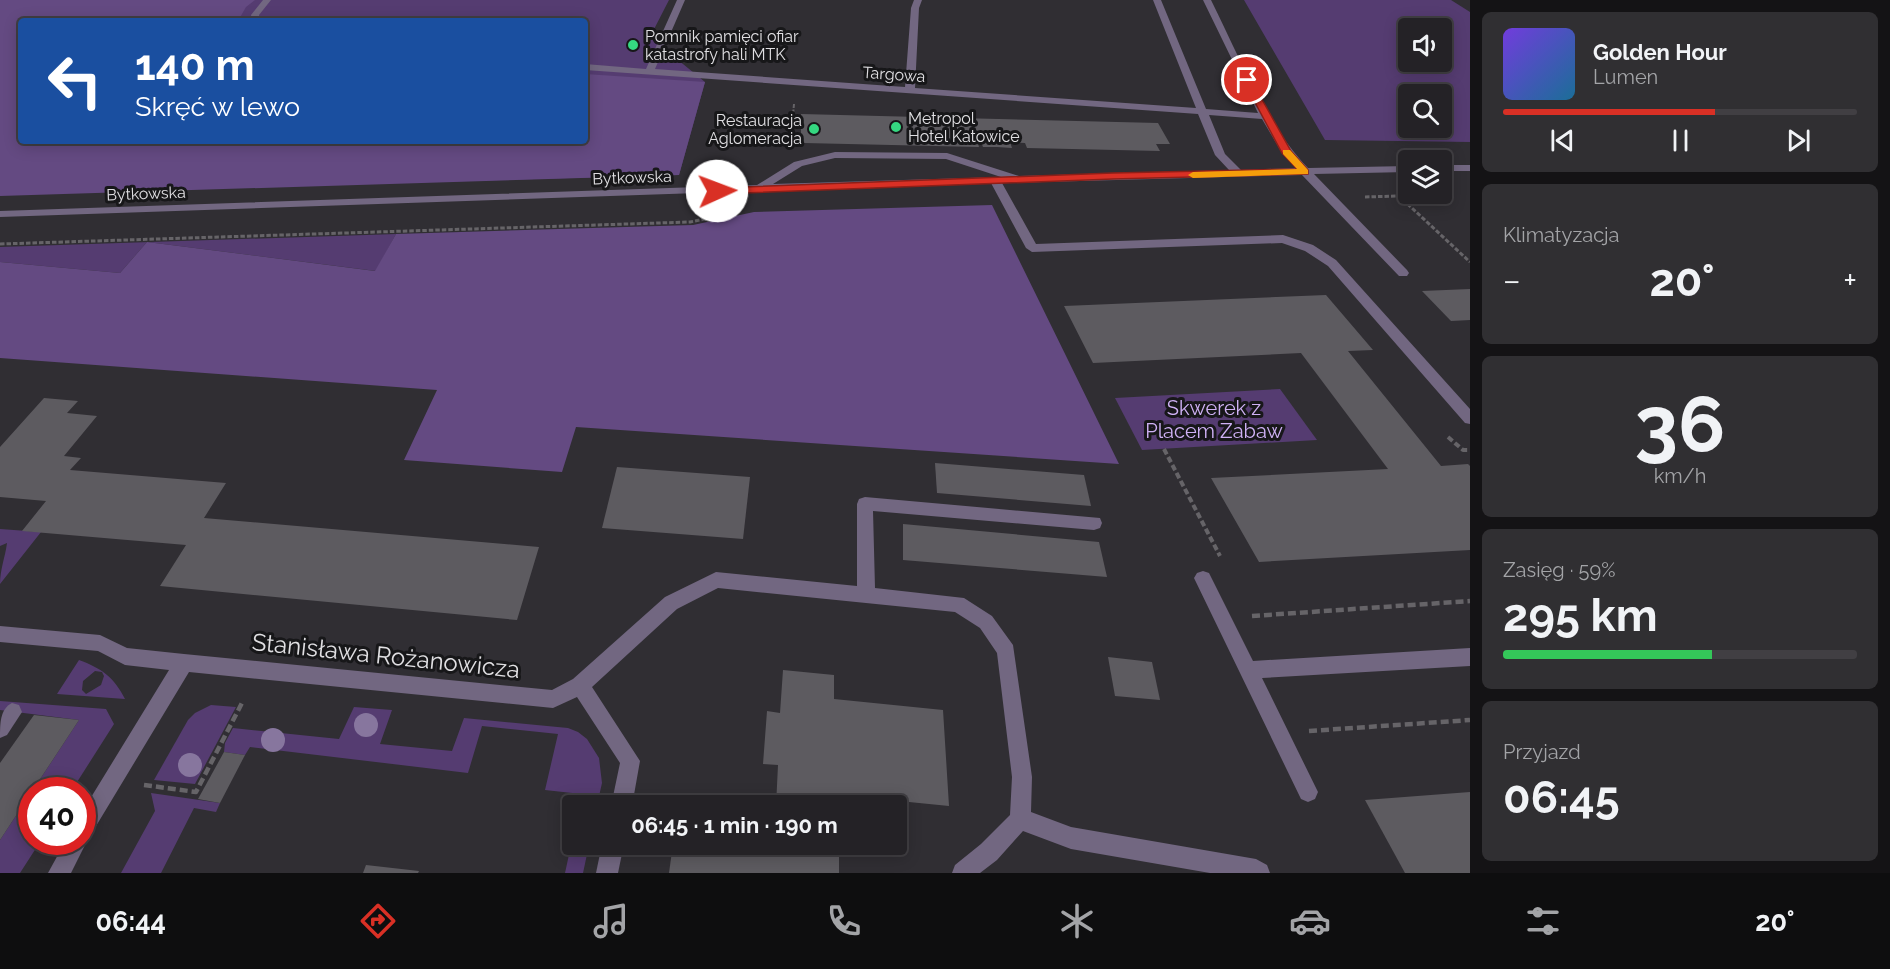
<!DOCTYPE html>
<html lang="pl">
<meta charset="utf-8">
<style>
body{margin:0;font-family:Raleway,sans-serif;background:#302f32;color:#f1f3f6;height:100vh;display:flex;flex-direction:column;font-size:22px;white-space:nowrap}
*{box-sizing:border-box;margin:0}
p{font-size:20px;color:#a3a4a7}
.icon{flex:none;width:33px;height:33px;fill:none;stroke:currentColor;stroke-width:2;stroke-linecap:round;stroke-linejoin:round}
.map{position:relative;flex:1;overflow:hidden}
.panel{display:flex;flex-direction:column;gap:12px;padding:12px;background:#141315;width:420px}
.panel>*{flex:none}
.hud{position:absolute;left:18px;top:18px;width:570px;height:126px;border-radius:6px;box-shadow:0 3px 15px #0003,0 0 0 2px #413f43;background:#1a4fa0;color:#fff;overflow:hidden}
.tools{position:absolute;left:1398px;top:18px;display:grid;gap:12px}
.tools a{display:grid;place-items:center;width:54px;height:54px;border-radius:6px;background:#242226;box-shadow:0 3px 15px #0003,0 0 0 2px #413f43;font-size:30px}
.speed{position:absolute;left:18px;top:777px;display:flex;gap:12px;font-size:30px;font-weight:700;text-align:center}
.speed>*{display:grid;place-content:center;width:78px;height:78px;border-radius:50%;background:#242226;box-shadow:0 3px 15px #0003,0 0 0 2px #413f43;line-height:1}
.speed .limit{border:9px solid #d22;background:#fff;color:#111}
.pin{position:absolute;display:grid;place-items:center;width:51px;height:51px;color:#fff;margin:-26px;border:3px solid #fff;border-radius:50%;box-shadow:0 2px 6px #0007}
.me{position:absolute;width:66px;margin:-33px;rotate:88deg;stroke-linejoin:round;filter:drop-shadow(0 0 4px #0008)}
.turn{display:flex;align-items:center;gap:21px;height:126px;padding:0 18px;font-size:27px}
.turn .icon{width:78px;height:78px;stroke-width:2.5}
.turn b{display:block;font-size:42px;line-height:51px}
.big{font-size:45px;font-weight:700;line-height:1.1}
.panel .widget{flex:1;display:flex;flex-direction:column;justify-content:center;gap:9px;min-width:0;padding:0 21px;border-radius:9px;background:#302f32}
.panel .dial{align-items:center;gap:0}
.dial b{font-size:78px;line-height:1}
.song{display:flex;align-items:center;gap:18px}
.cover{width:72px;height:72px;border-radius:9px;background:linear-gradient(135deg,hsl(260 70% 55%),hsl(200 70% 35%))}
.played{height:6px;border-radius:3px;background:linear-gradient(90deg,#d93025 60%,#413f43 60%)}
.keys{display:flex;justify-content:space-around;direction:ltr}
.heat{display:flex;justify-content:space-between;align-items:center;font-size:33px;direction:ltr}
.charge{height:9px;border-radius:4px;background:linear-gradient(90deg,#34c759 59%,#413f43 0)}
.trip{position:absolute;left:562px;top:795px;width:345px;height:60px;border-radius:6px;background:#242226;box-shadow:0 3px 15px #0003,0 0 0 2px #413f43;font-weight:700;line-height:60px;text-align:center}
.tab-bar{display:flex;height:96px;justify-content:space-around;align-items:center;background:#0e0e0f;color:#a3a4a7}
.tab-bar .icon{width:42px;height:42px}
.tab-bar .selected{color:#d93025}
.tab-bar b{font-size:27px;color:#f1f3f6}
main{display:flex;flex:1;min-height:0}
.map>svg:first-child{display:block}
.green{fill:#553c71;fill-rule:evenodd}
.forest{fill:#644a82}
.building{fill:#5d5b60}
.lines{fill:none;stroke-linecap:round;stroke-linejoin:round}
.path-far3{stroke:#666468;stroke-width:2;stroke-dasharray:4 1.5;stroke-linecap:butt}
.path-far2{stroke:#666468;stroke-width:3;stroke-dasharray:4.5 2;stroke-linecap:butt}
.path-far1{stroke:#666468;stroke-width:4;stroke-dasharray:6 3;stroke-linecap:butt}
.path{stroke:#666468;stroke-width:4.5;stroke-dasharray:8 4;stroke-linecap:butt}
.minor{fill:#726781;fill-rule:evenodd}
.tree{fill:#87769e}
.route{fill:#d93025;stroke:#8d1f18;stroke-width:1.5}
.slow{fill:#f59e0b}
.poi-dot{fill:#35d881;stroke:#171719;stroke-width:2}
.labels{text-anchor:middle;stroke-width:6;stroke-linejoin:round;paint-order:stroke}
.far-poi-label{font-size:16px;fill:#e0dfe2;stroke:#171719;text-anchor:start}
.far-street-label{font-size:16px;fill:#e0dfe2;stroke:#171719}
.park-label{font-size:20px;fill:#cfb1f5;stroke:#171719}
.near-street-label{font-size:24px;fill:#e0dfe2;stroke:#171719}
</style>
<main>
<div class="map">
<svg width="1470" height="873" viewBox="0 0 1470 873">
<rect width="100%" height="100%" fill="#302e33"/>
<g class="green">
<path d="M 0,0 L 669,0 L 650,37 L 705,82 L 679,175 L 0,194 ZM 21,21 L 585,21 L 585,141 L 21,141 Z"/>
<path d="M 1244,0 L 1451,0 L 1470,12 L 1470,142 L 1325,140 ZM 1442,28 L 1442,62 L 1408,62 L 1408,28 ZM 1442,94 L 1442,128 L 1408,128 L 1408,94 Z"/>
<path d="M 396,234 L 376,271 L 147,242 L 120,273 L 0,262 L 0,247 Z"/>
<path d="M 1280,389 L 1317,440 L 1142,450 L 1115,398 Z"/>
<path d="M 0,529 L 41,532 L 0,584 C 0,569 5,558 7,543 L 0,546 Z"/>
<path d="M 79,660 C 101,668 114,677 125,699 L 57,694 ZM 95,671 L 102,672 L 104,676 L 101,685 L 86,694 L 82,690 L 83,681 Z"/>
<path d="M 0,701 L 106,709 L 114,724 L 72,790 L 33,790 L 79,720 L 0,710 Z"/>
<path d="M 211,705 L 236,707 L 195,784 L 154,780 L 188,720 L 195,713 Z"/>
<path d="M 354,707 L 392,710 L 380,744 L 452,751 L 464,718 L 568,728 L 578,732 L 587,739 L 599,758 L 602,783 L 597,805 L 579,805 L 581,794 L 545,790 L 558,734 L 482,726 L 468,773 L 250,747 L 245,755 L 224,752 L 225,743 L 233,728 L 339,739 Z"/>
<path d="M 31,793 L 32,842 L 40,842 L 20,873 L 0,873 L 0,840 Z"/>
<path d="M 151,793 L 220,803 L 216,812 L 194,808 L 161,873 L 121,873 L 155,811 Z"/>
<path d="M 573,836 L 573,844 L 589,845 L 583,873 L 565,873 Z"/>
</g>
<g class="forest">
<path d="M 0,0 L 255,0 L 246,7 L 238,21 L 21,21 L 21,141 L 585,141 L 585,74 L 705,82 L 679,175 L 0,196 Z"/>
<path d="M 992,205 L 1119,464 L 576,427 L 562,472 L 404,460 L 437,390 L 0,358 L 0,262 L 120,273 L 147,242 L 375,271 L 396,234 L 693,225 L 754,212 Z"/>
</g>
<g class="building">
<path d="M 801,114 L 1158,123 L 1170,144 L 1156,144 L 1160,151 L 1027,148 L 1025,143 L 1010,142 L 1012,148 L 997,147 L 983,147 L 979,137 L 976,136 L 979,147 L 804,143 L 803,146 L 801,146 Z"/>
<path d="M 1470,289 L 1470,320 L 1451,321 L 1422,291 Z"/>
<path d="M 1326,295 L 1373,350 L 1348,351 L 1441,466 L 1468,464 L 1470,466 L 1470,550 L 1259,562 L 1211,478 L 1388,469 L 1301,353 L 1093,363 L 1064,306 Z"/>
<path d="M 44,398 L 78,401 L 67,413 L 97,416 L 64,456 L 81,458 L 70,470 L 226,483 L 204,518 L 539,547 L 517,620 L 160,586 L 186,545 L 22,531 L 46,501 L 0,497 L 0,447 Z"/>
<path d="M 935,463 L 1084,475 L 1091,506 L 937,493 Z"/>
<path d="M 617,467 L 750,477 L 743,539 L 602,528 Z"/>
<path d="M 903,524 L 1099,542 L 1107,577 L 903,560 Z"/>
<path d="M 1108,657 L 1152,662 L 1160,700 L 1115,696 Z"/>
<path d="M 783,670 L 834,675 L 834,699 L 943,710 L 949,806 L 829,794 L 829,806 L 776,806 L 778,765 L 763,764 L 767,711 L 780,713 Z"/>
<path d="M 34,715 L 79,720 L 0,840 L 0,763 Z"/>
<path d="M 224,752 L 245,755 L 220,803 L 198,799 Z"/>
<path d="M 1470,792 L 1470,873 L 1405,873 L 1365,800 Z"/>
<path d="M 673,844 L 839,844 L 839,873 L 669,873 Z"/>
<path d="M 366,865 L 419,871 L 418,873 L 363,873 Z"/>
</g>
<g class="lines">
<path class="path-far3" d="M 794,104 L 792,126 L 795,141"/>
<g class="path-far2">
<path d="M 1365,197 L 1399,196 L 1470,262"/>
<path d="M 0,244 L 690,222 L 729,214"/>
</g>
<g class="path-far1">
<path d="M 1448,437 L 1463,450 L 1470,450"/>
<path d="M 1164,449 L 1220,556"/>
</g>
<g class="path">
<path d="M 1252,616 L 1470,601"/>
<path d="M 1309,731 L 1470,720"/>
<path d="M 144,785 L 196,792 L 243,701"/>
</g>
<g class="minor">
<path d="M 263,0 L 271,0 L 259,15 L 260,21 L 252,21 L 251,15 Z"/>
<path d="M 677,0 L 685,0 L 655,69 L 905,87 L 911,8 L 914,0 L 922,0 L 919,8 L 915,88 L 1196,108 L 1153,0 L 1161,0 L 1206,109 L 1258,113 L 1203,0 L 1211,0 C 1238,54 1266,125 1308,168 L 1408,166 L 1408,172 L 1314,174 L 1407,270 L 1409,273 L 1407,276 L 1399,276 L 1302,175 L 1002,183 L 1036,244 L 1283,235 L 1313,245 L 1336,260 L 1470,409 L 1470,424 L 1465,423 L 1328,266 L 1305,251 L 1282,243 L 1032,252 L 1026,248 L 991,183 L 0,217 L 0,211 L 757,185 L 794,162 L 835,152 L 947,153 L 1019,176 L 1229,170 L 1215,155 L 1198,114 L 585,70 L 585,64 L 646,69 ZM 1209,115 L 1262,119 L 1282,153 L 1296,168 L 1241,170 L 1225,154 ZM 835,158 L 946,159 L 1001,177 L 773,184 L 802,166 Z"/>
<rect x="1442" y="165" width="28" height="6"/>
<path d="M 865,497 L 1100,518 L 1102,523 L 1100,528 L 1094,530 L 873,511 L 875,588 L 964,598 L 992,616 L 1013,645 L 1032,777 L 1031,812 L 1071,827 L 1256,859 L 1267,865 L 1270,873 L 1210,873 L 1071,849 L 1023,831 L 997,860 L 980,873 L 952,873 L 955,865 L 981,844 L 1010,815 L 1012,777 L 997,653 L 980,628 L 955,612 L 718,588 L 677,609 L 592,687 L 640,761 L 632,806 L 611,806 L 620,763 L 577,697 L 553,708 L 189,672 L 87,841 L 71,873 L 48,873 L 65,842 L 82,842 L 82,812 L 169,670 L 125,665 L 98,651 L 0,642 L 0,626 L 100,635 L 127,648 L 184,654 L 552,690 L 573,679 L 665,597 L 716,572 L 857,586 L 857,504 L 859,499 Z"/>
<path d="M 1203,571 L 1209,573 L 1253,661 L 1470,648 L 1470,666 L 1262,678 L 1318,792 L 1315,799 L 1308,802 L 1301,799 L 1194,578 L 1197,573 Z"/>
<path d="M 12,703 L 19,705 L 22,712 L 7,735 L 0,738 C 0,723 0,709 12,703 Z"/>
<path d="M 602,844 L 624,844 L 618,873 L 596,873 Z"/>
</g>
</g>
<g class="tree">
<circle cx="366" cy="725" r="12"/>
<circle cx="273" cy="740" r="12"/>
<circle cx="190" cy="765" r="12"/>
</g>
<path class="route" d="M 1247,77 L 1251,80 L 1291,151 L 1308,170 L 1308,174 L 1113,179 L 717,194 L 712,191 L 717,188 L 1113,173 L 1297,169 L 1282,153 L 1243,80 Z"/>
<path class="slow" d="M 1283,150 L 1290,150 L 1308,170 L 1308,174 L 1193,178 L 1188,175 L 1193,172 L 1297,169 L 1283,154 Z"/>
<g class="poi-dot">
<circle cx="633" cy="45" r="6"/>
<circle cx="896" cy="127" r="6"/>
<circle cx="814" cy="129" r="6"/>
</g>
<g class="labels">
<g class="far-poi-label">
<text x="645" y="42">Pomnik pamięci ofiar<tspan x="645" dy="18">katastrofy hali MTK</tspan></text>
<text x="908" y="124">Metropol<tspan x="908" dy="18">Hotel Katowice</tspan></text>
<text x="802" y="126" text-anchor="end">Restauracja<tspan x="802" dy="18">Aglomeracja</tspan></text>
</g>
<g class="far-street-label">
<text transform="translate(894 74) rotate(4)" y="6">Targowa</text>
<text transform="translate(632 177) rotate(-2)" y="6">Bytkowska</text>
<text transform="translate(146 193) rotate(-2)" y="6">Bytkowska</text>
</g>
<g class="park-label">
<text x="1214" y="415">Skwerek z<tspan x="1214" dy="23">Placem Zabaw</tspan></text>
</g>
<g class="near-street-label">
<text transform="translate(386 656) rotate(6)" y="8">Stanisława Rożanowicza</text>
</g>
</g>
</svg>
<div class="tools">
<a><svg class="icon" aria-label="sound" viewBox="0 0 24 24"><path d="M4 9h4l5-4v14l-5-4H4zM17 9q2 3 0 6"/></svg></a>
<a><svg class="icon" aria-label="search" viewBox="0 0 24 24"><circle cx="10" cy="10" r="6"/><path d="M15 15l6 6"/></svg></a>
<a><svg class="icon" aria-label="layers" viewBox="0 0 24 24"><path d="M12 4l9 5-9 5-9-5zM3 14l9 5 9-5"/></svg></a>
</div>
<div class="speed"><div class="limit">40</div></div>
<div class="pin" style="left:1247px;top:80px;background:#d93025"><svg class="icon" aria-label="arrive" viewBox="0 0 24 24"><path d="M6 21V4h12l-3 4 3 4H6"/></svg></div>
<svg class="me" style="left:717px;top:191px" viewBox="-20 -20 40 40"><circle r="19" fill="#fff"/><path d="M0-13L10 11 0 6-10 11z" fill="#d93025"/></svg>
<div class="trip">06:45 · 1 min · 190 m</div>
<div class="hud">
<div class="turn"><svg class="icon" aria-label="left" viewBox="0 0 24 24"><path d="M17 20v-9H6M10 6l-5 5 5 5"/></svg><div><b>140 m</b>Skręć w lewo</div></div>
</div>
</div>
<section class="panel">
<div class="widget">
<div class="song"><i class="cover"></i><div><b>Golden Hour</b><p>Lumen</p></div></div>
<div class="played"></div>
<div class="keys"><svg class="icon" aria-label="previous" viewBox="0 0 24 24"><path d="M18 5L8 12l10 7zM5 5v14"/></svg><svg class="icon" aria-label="pause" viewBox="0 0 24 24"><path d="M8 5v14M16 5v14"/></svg><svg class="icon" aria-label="next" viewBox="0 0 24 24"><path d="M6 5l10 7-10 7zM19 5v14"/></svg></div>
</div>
<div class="widget"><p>Klimatyzacja</p>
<div class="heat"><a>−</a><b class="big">20°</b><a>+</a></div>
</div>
<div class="widget dial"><b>36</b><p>km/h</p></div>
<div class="widget"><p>Zasięg · 59%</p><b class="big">295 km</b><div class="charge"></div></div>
<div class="widget"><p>Przyjazd</p><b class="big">06:45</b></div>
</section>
</main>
<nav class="tab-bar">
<b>06:44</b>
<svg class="icon selected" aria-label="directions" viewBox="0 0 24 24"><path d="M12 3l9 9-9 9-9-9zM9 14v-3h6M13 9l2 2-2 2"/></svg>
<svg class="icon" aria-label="music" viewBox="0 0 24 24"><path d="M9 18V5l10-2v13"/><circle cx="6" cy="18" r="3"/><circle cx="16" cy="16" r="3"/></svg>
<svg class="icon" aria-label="phone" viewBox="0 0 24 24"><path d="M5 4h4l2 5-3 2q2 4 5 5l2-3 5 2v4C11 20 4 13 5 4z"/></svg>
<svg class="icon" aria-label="climate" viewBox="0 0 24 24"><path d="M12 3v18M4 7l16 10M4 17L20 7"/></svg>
<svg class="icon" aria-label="car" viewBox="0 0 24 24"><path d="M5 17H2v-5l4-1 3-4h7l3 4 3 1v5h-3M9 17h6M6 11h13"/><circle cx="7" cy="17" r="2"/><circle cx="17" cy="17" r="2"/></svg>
<svg class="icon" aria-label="filters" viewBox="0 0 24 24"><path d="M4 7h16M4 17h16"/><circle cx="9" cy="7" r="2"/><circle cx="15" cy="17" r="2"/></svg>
<b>20°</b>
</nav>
